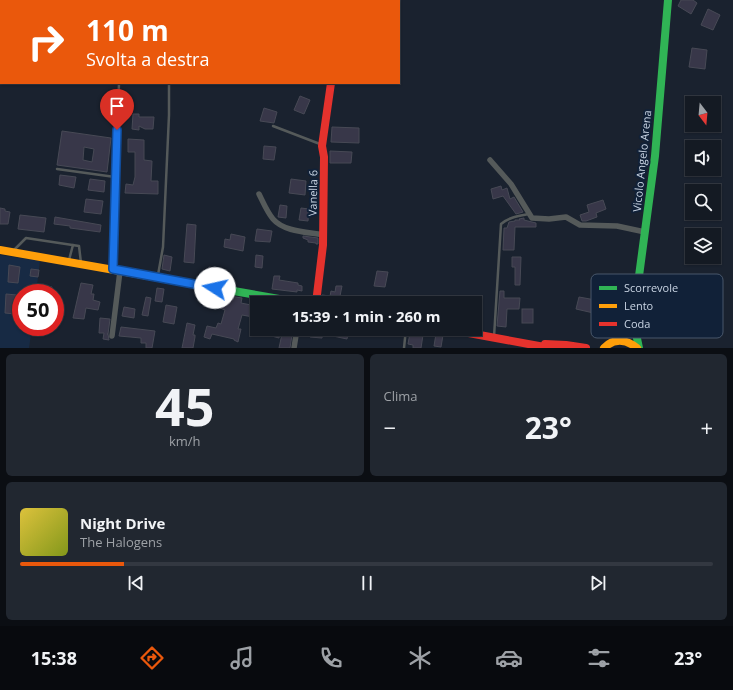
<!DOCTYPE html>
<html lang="it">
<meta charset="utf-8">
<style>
body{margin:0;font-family:"Open Sans",sans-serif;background:#212730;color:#f1f3f6;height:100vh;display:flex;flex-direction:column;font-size:15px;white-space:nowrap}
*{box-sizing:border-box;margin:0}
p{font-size:13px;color:#9da1a6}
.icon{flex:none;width:22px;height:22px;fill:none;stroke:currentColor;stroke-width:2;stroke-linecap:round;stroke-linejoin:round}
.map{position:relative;height:348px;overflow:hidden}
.panel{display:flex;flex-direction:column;gap:6px;padding:6px;background:#0b0e13;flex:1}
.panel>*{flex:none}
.banner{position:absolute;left:0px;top:0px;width:400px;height:84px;box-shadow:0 1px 3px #0004,0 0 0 1px #333841;background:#ea580c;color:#fff;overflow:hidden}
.needle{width:26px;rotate:164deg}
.fabs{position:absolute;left:685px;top:96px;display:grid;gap:8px}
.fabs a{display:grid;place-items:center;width:36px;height:36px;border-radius:0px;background:#141a23;box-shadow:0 1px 3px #0004,0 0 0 1px #333841;font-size:20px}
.speed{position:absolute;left:12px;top:284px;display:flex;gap:8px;font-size:20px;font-weight:700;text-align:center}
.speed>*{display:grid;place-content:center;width:52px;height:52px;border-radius:50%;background:#141a23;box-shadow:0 1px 3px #0004,0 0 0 1px #333841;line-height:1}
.speed .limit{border:6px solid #d22;background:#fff;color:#111}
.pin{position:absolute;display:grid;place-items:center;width:34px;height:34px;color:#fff;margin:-41px -17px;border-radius:50% 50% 50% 0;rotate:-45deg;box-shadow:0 0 4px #0007}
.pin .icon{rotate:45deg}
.me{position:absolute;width:44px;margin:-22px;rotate:280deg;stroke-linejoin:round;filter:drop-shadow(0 0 3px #0008)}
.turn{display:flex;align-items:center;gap:14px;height:84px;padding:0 20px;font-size:18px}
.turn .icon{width:52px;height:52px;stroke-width:2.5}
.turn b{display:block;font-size:28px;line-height:34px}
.big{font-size:30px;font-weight:700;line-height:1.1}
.panel .tile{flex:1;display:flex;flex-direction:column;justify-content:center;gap:6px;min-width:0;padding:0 14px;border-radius:6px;background:#212730}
.panel .dial{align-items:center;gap:0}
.dial b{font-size:52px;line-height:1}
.song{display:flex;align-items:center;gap:12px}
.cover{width:48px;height:48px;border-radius:6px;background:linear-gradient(135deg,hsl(50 70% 55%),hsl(70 70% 35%))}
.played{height:4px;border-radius:2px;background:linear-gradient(90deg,#ea580c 15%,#333841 15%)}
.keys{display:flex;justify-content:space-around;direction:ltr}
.heat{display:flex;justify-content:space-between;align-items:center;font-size:22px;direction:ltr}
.panel .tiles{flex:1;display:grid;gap:6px;grid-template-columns:1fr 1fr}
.tile:last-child{grid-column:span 2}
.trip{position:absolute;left:250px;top:296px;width:232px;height:40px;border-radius:0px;background:#141a23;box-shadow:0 1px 3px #0004,0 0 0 1px #333841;font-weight:700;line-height:40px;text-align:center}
.tabs{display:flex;height:64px;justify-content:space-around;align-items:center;background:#080a0e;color:#9da1a6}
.tabs .icon{width:28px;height:28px}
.tabs .on{color:#ea580c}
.tabs b{font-size:18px;color:#f1f3f6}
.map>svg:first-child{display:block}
.built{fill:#172a44}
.building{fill:#383749;stroke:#474955;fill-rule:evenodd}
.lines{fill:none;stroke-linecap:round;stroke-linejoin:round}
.lane{stroke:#555a5a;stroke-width:2.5}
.street{stroke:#555a5a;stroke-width:5.5}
.fast{stroke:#30b455;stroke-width:8}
.slow{stroke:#ff9f0a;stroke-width:8}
.jam{stroke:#e5322d;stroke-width:8}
.route-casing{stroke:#114b97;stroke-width:10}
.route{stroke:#1a73e8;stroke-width:7}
.labels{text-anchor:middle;stroke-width:4;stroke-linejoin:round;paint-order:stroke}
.street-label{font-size:11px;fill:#c9d4e3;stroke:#112138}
.key{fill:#112138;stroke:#48576b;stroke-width:1}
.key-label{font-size:11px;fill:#c9d4e3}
</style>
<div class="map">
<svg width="733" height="348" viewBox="0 0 733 348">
<rect width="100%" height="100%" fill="#1a222f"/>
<path class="built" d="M 0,255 L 40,261 L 36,293 L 21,293 L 21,327 L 32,327 L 29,348 L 0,348 Z"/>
<g class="building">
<path d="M 681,0 L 693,0 L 697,3 L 691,14 L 678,6 Z"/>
<path d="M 708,9 L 720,15 L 713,30 L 701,25 Z"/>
<path d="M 692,48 L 707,50 L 705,69 L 689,67 Z"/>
<path d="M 300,96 L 310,100 L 304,114 L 294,110 Z"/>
<path d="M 264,108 L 277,112 L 274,123 L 260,121 Z"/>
<path d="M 133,114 L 139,114 L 139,117 L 154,117 L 153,129 L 145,129 L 139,126 L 139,130 L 132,129 Z"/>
<path d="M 332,127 L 359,128 L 359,143 L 331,142 Z"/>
<path d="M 62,131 L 111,138 L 107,172 L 57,165 ZM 84,147 L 94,149 L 92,162 L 83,160 Z"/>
<path d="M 128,139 L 144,140 L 144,160 L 152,161 L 151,181 L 158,181 L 158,194 L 125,193 L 126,184 L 133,185 L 135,177 L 135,152 L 128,152 Z"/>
<path d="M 264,146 L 276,147 L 274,160 L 263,159 Z"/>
<path d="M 330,151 L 352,152 L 351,163 L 330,163 Z"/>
<path d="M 60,175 L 76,177 L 74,188 L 59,185 Z"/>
<path d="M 90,179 L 105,181 L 104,192 L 88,190 Z"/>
<path d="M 291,179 L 306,181 L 305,195 L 289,193 Z"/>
<path d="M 501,186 L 502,190 L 507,188 L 510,199 L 514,197 L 523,212 L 516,214 L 503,196 L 493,199 L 491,189 Z"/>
<path d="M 86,199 L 103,201 L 101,214 L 84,212 Z"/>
<path d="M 603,200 L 606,209 L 596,213 L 597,217 L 586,221 L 582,221 L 580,215 L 589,212 L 587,205 Z"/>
<path d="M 280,205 L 287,206 L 286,218 L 278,217 Z"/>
<path d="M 0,208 L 5,209 L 5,211 L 10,212 L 8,224 L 0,224 Z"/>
<path d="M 301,208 L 309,209 L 308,221 L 299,220 Z"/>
<path d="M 20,215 L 46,218 L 44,232 L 18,229 Z"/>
<path d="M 55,217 L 101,225 L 100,232 L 70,228 L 70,226 L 54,224 Z"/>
<path d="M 524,218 L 524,220 L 536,223 L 536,227 L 515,227 L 514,250 L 503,250 L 504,228 L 507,228 L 509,222 L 515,221 L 515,220 L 520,220 L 519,219 Z"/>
<path d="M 187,224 L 196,225 L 194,263 L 184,262 Z"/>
<path d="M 257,229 L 272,231 L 270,242 L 255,241 Z"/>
<path d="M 231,234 L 245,237 L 243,251 L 224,247 L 225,239 L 230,240 Z"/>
<path d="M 303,236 L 318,238 L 318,244 L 316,244 L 316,243 L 308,242 L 308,240 L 303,238 Z"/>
<path d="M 164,255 L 172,257 L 170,271 L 162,269 Z"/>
<path d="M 256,255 L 263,256 L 262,268 L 255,267 Z"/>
<path d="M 512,257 L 521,257 L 520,285 L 515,285 L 515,267 L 512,267 Z"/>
<path d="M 9,265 L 20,267 L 18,283 L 8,282 Z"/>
<path d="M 209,267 L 225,271 L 223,283 L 216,282 L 218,274 L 208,273 Z"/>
<path d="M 31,269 L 39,270 L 38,277 L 30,276 Z"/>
<path d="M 377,271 L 388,272 L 385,287 L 374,286 Z"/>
<path d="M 274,276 L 280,276 L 279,280 L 298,283 L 298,285 L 302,286 L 302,291 L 297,290 L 297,292 L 272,289 Z"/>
<path d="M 81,283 L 93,285 L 91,294 L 94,294 L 93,300 L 100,302 L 98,310 L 86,308 L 84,319 L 73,318 Z"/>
<path d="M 40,286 L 52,287 L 51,293 L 39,293 Z"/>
<path d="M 336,286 L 342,286 L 339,301 L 336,301 L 335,303 L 322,303 L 322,295 L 330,296 L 331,291 L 335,292 Z"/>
<path d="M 157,288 L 164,289 L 162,302 L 155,301 Z"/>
<path d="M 500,291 L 504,291 L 504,298 L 520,298 L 519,309 L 507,309 L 506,327 L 497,326 Z"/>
<path d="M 6,294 L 17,295 L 15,314 L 5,313 Z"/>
<path d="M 223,295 L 242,298 L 241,303 L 256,306 L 253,317 L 242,315 L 238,329 L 241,329 L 238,342 L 234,340 L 234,339 L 212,334 L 210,339 L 204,337 L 207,326 L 216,328 L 218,323 L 221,324 L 225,310 L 220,308 Z"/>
<path d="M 146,297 L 151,298 L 148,316 L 142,315 Z"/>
<path d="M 579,297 L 601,301 L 598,314 L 576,309 Z"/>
<path d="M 166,305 L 177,307 L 174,324 L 163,322 Z"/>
<path d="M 124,307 L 135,309 L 134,318 L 122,316 Z"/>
<rect x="522" y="309" width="11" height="14"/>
<path d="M 100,318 L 110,319 L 108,334 L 107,334 L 108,334 L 109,340 L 103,339 L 104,333 L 99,333 Z"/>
<path d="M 187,323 L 195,325 L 193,335 L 195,335 L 195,337 L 193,348 L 182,348 Z"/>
<path d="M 121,327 L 155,331 L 152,348 L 146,348 L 146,343 L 141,343 L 141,338 L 119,336 Z"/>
<path d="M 269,329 L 281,329 L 279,338 L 268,335 Z"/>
<path d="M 311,329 L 323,329 L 322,338 L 310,337 Z"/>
<path d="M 334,329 L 349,329 L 347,339 L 333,336 Z"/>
<path d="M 410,333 L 423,335 L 421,348 L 413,348 L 413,345 L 408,344 Z"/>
<path d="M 282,334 L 292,335 L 290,348 L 279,348 Z"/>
<path d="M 436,334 L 443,335 L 441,347 L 434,346 Z"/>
</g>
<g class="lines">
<g class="lane">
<path d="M 7,0 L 10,1"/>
<path d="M 68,1 L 68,0"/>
<path d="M 121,1 L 121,0"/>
<path d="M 189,1 L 189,0"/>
<path d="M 0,60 L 1,60"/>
<path d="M 273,126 L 320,144"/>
<path d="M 57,169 L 115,177"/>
<path d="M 13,251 L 26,238 L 79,246 L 81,263"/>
<path d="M 69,260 L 73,245"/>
<path d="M 113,269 L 119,83"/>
<path d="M 158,275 L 163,247 L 169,115 L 169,83"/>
<path d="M 494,337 L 501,224 C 509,217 519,216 529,214"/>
<path d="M 404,348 L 406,329"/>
</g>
<g class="street">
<path d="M 372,1 L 373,0"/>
<path d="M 490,160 L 511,184 L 532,218 L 549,219 L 566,217 L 580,225 L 617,226 L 645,232"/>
<path d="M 259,194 C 263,202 267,212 273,219 C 284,232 308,232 324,235"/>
<path d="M 112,336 L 120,271"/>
<path d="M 621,340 C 627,336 631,333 633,326"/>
<path d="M 294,348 L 297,329"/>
</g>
<g class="fast">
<path d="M 228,290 L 302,303"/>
<path d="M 639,348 L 634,324 L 635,306 L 655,156 L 668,0"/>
</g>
<g class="slow">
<path d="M 0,250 L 228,290"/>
<path d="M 604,348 C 614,338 626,339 637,348"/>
</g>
<g class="jam">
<path d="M 316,303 L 323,245 L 324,157 L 322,146 L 331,83"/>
<path d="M 447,329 L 550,348"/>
<path d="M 545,344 L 566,345 L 586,348"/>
</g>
</g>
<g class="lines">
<g class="route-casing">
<path id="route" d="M 117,130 L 113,269 L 215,288"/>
</g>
<use href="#route" class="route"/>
</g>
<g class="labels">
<g class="street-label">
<text transform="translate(642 161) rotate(-84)" y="4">Vicolo Angelo Arena</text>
<text transform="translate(313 193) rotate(-89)" y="4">Vanella 6</text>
</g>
</g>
<rect x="591" y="274" width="132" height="64" rx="6" class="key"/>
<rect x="599" y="286" width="18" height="4" fill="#30b455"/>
<rect x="599" y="304" width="18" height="4" fill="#ff9f0a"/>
<rect x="599" y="322" width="18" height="4" fill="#e5322d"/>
<g class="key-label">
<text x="624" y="292">Scorrevole</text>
<text x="624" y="310">Lento</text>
<text x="624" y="328">Coda</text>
</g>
</svg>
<div class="fabs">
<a><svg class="needle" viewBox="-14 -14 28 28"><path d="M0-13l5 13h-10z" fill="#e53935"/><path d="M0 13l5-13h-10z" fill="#9da1a6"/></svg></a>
<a><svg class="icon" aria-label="sound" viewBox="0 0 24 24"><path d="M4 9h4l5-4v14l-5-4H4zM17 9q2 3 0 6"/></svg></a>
<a><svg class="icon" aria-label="search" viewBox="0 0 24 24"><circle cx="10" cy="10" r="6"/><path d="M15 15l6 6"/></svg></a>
<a><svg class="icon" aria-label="layers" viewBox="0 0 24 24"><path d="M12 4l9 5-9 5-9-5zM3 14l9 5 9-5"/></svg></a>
</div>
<div class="speed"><div class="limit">50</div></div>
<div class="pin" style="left:117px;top:130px;background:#d93025"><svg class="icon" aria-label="arrive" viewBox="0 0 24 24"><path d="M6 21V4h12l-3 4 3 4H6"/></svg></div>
<svg class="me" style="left:215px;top:288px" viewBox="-20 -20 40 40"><circle r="19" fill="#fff"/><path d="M0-13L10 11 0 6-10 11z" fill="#1a73e8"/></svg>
<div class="trip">15:39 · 1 min · 260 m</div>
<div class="banner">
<div class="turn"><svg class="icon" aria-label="right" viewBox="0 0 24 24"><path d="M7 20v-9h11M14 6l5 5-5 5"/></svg><div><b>110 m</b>Svolta a destra</div></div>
</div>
</div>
<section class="panel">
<div class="tiles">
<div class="tile dial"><b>45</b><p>km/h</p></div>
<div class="tile"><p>Clima</p>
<div class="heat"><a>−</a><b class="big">23°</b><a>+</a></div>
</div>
<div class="tile">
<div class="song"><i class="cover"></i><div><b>Night Drive</b><p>The Halogens</p></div></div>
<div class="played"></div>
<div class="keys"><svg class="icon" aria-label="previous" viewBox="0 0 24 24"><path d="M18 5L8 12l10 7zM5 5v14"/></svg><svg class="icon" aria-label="pause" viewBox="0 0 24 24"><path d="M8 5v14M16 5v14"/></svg><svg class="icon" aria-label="next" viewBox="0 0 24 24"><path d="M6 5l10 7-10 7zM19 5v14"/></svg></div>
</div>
</div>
</section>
<nav class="tabs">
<b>15:38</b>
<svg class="icon on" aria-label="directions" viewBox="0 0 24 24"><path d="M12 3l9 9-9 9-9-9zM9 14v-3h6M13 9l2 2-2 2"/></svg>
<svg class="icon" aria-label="music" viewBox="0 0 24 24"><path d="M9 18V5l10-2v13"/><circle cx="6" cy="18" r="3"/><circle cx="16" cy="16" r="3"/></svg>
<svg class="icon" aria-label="phone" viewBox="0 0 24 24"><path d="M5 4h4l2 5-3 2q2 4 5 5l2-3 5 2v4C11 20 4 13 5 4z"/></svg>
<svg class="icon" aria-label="climate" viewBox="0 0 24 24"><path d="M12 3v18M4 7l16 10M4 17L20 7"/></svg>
<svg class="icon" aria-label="car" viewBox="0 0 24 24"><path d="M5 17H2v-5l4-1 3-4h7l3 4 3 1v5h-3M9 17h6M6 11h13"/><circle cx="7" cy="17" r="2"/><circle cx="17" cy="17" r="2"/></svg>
<svg class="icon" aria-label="filters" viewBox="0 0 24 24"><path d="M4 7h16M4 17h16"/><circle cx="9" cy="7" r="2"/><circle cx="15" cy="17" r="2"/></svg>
<b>23°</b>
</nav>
